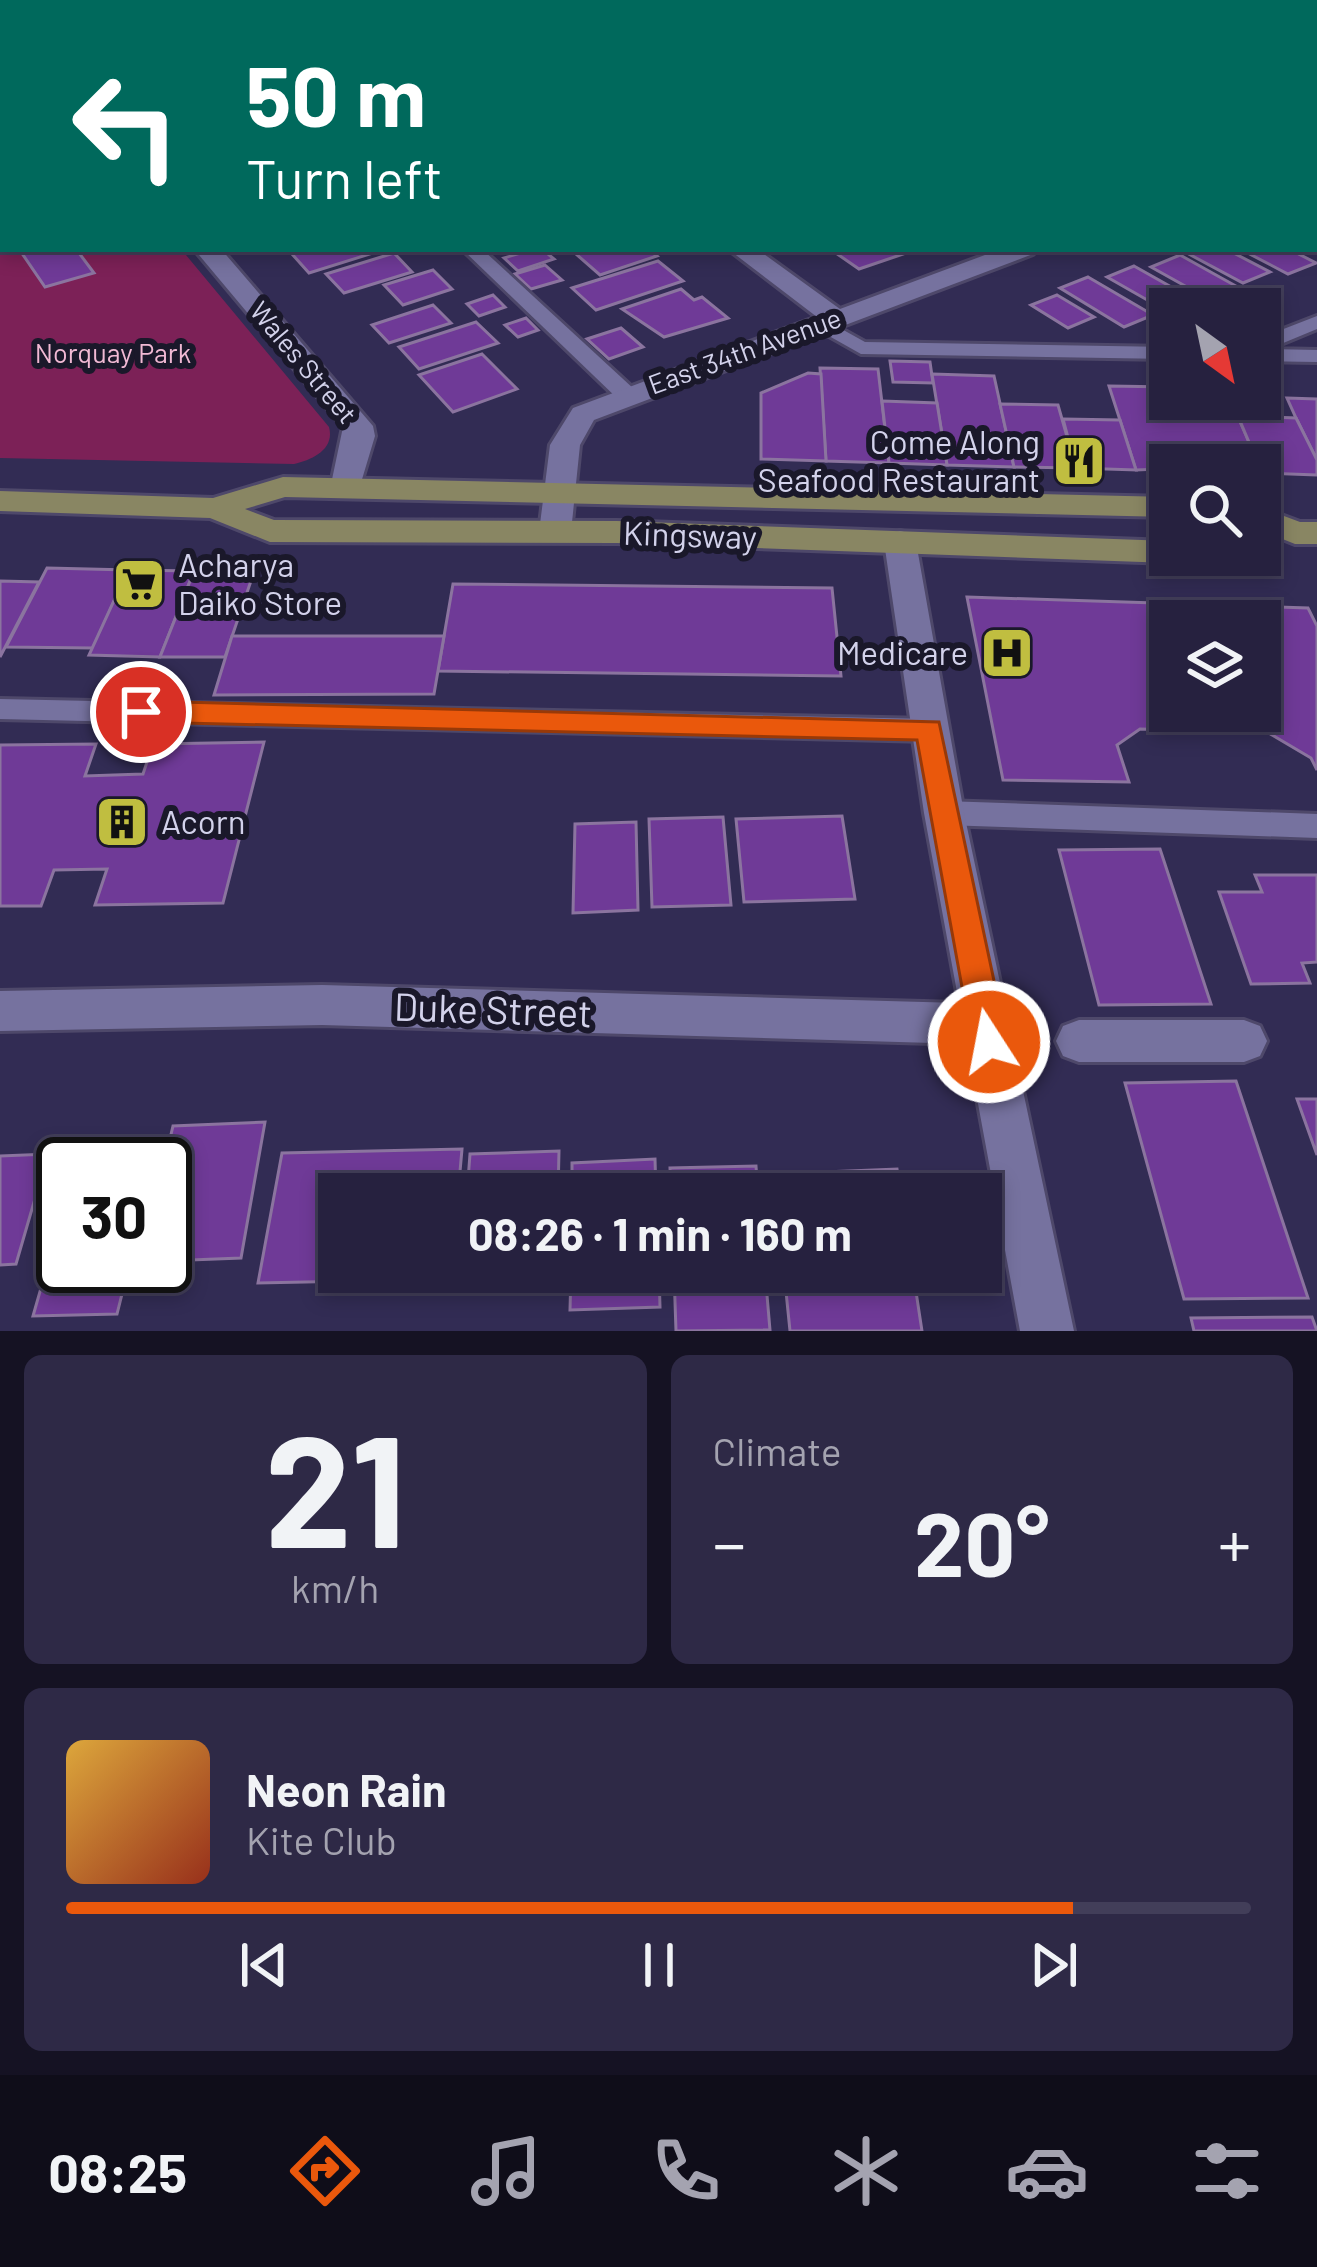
<!DOCTYPE html>
<meta charset="utf-8">
<style>
body{margin:0;font-family:Barlow,sans-serif;background:#2e2946;color:#f1f3f6;height:100vh;display:flex;flex-direction:column;font-size:45px;white-space:nowrap}
*{box-sizing:border-box;margin:0}
p{font-size:39px;color:#a4a3b0}
.icon{flex:none;width:66px;height:66px;fill:none;stroke:currentColor;stroke-width:2;stroke-linecap:round;stroke-linejoin:round}
.map{position:relative;height:1331px;overflow:hidden}
.sheet{display:flex;flex-direction:column;gap:24px;padding:24px;background:#151223;flex:1}
.sheet>*{flex:none}
.guide{position:absolute;left:0px;top:0px;width:1317px;height:252px;box-shadow:0 6px 18px #0003,0 0 0 3px #423e59;background:#00695c;color:#fff;overflow:hidden}
.needle{width:78px;rotate:147deg}
.buttons{position:absolute;left:1149px;top:288px;display:grid;gap:24px}
.buttons a{display:grid;place-items:center;width:132px;height:132px;border-radius:0px;background:#26213f;box-shadow:0 6px 18px #0003,0 0 0 3px #423e59;font-size:60px}
.speed{position:absolute;left:36px;top:1137px;display:flex;gap:24px;font-size:60px;font-weight:700;text-align:center}
.speed>*{display:grid;place-content:center;width:156px;height:156px;border-radius:50%;background:#26213f;box-shadow:0 6px 18px #0003,0 0 0 3px #423e59;line-height:1}
.speed .limit{border:6px solid #111;border-radius:18px;background:#fff;color:#111}
.pin{position:absolute;display:grid;place-items:center;width:102px;height:102px;color:#fff;margin:-51px;border:6px solid #fff;border-radius:50%;box-shadow:0 3px 12px #0007}
.me{position:absolute;width:132px;margin:-66px;rotate:349deg;stroke-linejoin:round;filter:drop-shadow(0 0 9px #0008)}
.turn{display:flex;align-items:center;gap:42px;height:252px;padding:0 48px;font-size:54px}
.turn .icon{width:156px;height:156px;stroke-width:2.5}
.turn b{display:block;font-size:84px;line-height:102px}
.big{font-size:90px;font-weight:700;line-height:1.1}
.sheet .tile{flex:1;display:flex;flex-direction:column;justify-content:center;gap:18px;min-width:0;padding:0 42px;border-radius:18px;background:#2e2946}
.sheet .dial{align-items:center;gap:0}
.dial b{font-size:156px;line-height:1}
.song{display:flex;align-items:center;gap:36px}
.cover{width:144px;height:144px;border-radius:18px;background:linear-gradient(135deg,hsl(40 70% 55%),hsl(10 70% 35%))}
.played{height:12px;border-radius:6px;background:linear-gradient(90deg,#ea580c 85%,#423e59 85%)}
.keys{display:flex;justify-content:space-around;direction:ltr}
.heat{display:flex;justify-content:space-between;align-items:center;font-size:66px;direction:ltr}
.sheet .tiles{flex:1;display:grid;gap:24px;grid-template-columns:1fr 1fr}
.tile:last-child{grid-column:span 2}
.trip{position:absolute;left:318px;top:1173px;width:684px;height:120px;border-radius:0px;background:#26213f;box-shadow:0 6px 18px #0003,0 0 0 3px #423e59;font-weight:700;line-height:120px;text-align:center}
.tabs{display:flex;height:192px;justify-content:space-around;align-items:center;background:#0f0d19;color:#a4a3b0}
.tabs .icon{width:84px;height:84px}
.tabs .active{color:#ea580c}
.tabs b{font-size:54px;color:#f1f3f6}
.map>svg:first-child{display:block}
.green{fill:#7c2157}
.building{fill:#6f3a97;stroke:#8b749f;stroke-width:3;fill-rule:evenodd}
.lines{fill:none;stroke-linecap:round;stroke-linejoin:round}
.lane-casing{stroke:#4e486a;stroke-width:6}
.street-casing{stroke:#4e486a;stroke-width:6}
.secondary-casing{stroke:#4e486a;stroke-width:6}
.primary-casing{stroke:#4e486a;stroke-width:6}
.lane{fill:#76729f;fill-rule:evenodd}
.street{fill:#76729f;fill-rule:evenodd}
.secondary{fill:#76729f;fill-rule:evenodd}
.primary{fill:#898663;fill-rule:evenodd}
.route{fill:#ea580c;stroke:#983908;stroke-width:3}
.labels{text-anchor:middle;stroke-width:12;stroke-linejoin:round;paint-order:stroke}
.far-street-label{font-size:27px;fill:#d3d2eb;stroke:#1a182a}
.far-park-label{font-size:27px;fill:#f1b9d4;stroke:#1a182a}
.poi-label{font-size:33px;fill:#d3d2eb;stroke:#1a182a;text-anchor:end}
.street-label{font-size:33px;fill:#d3d2eb;stroke:#1a182a}
.near-street-label{font-size:39px;fill:#d3d2eb;stroke:#1a182a}
</style>
<div class="map">
<svg width="1317" height="1331" viewBox="0 0 1317 1331">
<rect width="100%" height="100%" fill="#322c54"/>
<path class="green" d="M 0,31 L 3,249 L 181,249 L 329,427 C 335,449 313,460 294,464 L 0,458 Z"/>
<g class="building">
<path d="M 19,249 L 76,249 L 94,273 L 45,287 Z"/>
<path d="M 309,249 L 364,249 L 370,254 L 309,273 L 292,254 Z"/>
<path d="M 534,249 L 542,249 L 554,259 L 518,271 L 504,258 Z"/>
<path d="M 592,249 L 648,249 L 657,256 L 600,275 L 576,254 Z"/>
<path d="M 830,249 L 914,249 L 915,250 L 859,269 Z"/>
<path d="M 1192,249 L 1226,249 L 1270,272 L 1243,283 L 1185,252 Z"/>
<path d="M 1240,249 L 1289,249 L 1316,263 L 1288,274 Z"/>
<path d="M 394,253 L 412,272 L 344,293 L 326,274 Z"/>
<path d="M 1180,255 L 1243,290 L 1214,302 L 1151,267 Z"/>
<path d="M 658,261 L 683,281 L 596,310 L 572,288 Z"/>
<path d="M 545,265 L 562,280 L 531,289 L 515,274 Z"/>
<path d="M 1134,266 L 1205,306 L 1170,309 L 1170,313 L 1107,277 Z"/>
<path d="M 433,270 L 452,289 L 403,305 L 384,285 Z"/>
<path d="M 1088,277 L 1153,315 L 1124,327 L 1060,288 Z"/>
<path d="M 681,289 L 694,300 L 702,297 L 728,318 L 664,337 L 622,309 Z"/>
<path d="M 493,295 L 505,307 L 479,316 L 467,304 Z"/>
<path d="M 1057,295 L 1094,317 L 1068,328 L 1031,305 Z"/>
<path d="M 433,305 L 451,323 L 389,343 L 372,325 Z"/>
<path d="M 526,318 L 538,330 L 518,337 L 505,325 Z"/>
<path d="M 476,322 L 498,343 L 419,369 L 399,347 Z"/>
<path d="M 621,328 L 643,347 L 609,359 L 587,339 Z"/>
<path d="M 482,354 L 517,389 L 453,412 L 419,375 Z"/>
<path d="M 890,361 L 930,362 L 933,383 L 893,382 Z"/>
<path d="M 820,368 L 878,369 L 889,463 L 826,461 Z"/>
<path d="M 808,373 L 821,374 L 826,461 L 761,459 L 761,393 Z"/>
<path d="M 932,374 L 994,376 L 1014,467 L 947,465 Z"/>
<path d="M 1109,386 L 1170,387 L 1170,399 L 1230,399 L 1259,465 L 1136,470 Z"/>
<path d="M 1287,398 L 1317,399 L 1317,460 L 1296,418 Z"/>
<path d="M 882,401 L 937,403 L 947,465 L 889,463 Z"/>
<path d="M 1000,404 L 1058,405 L 1076,468 L 1014,467 Z"/>
<path d="M 1238,416 L 1296,418 L 1317,460 L 1317,475 L 1262,473 Z"/>
<path d="M 1063,419 L 1120,420 L 1136,470 L 1076,468 Z"/>
<path d="M 47,568 L 128,570 L 93,648 L 6,647 Z"/>
<path d="M 128,570 L 194,571 L 160,657 L 89,655 Z"/>
<path d="M 194,571 L 254,572 L 225,657 L 160,657 Z"/>
<path d="M 0,581 L 39,582 L 0,657 Z"/>
<path d="M 453,584 L 832,588 L 841,676 L 438,671 Z"/>
<path d="M 967,597 L 1308,608 L 1317,626 L 1317,770 L 1311,758 L 1267,732 L 1140,729 L 1117,745 L 1129,782 L 1003,780 ZM 1170,621 L 1260,621 L 1260,711 L 1170,711 Z"/>
<path d="M 232,636 L 444,636 L 434,694 L 214,695 Z"/>
<path d="M 264,742 L 223,903 L 95,905 L 107,869 L 54,870 L 41,906 L 0,906 L 0,745 L 96,744 L 85,776 L 143,774 L 153,744 Z"/>
<path d="M 842,816 L 855,899 L 744,902 L 736,819 Z"/>
<path d="M 723,817 L 731,905 L 652,907 L 649,819 Z"/>
<path d="M 636,822 L 638,910 L 573,913 L 575,824 Z"/>
<path d="M 1160,849 L 1211,1004 L 1099,1005 L 1059,850 Z"/>
<path d="M 1255,875 L 1317,875 L 1317,962 L 1302,963 L 1310,983 L 1251,984 L 1219,892 L 1262,892 Z"/>
<path d="M 1236,1081 L 1308,1298 L 1184,1299 L 1125,1083 Z"/>
<path d="M 1297,1099 L 1317,1099 L 1317,1155 Z"/>
<path d="M 265,1122 L 241,1258 L 165,1261 L 164,1164 L 173,1126 Z"/>
<path d="M 462,1149 L 458,1194 L 339,1194 L 339,1272 L 452,1272 L 451,1279 L 258,1283 L 282,1153 Z"/>
<path d="M 559,1151 L 558,1194 L 467,1194 L 470,1154 Z"/>
<path d="M 48,1154 L 16,1264 L 0,1265 L 0,1156 Z"/>
<path d="M 655,1159 L 656,1194 L 572,1194 L 572,1163 Z"/>
<path d="M 756,1166 L 758,1194 L 671,1194 L 670,1168 Z"/>
<path d="M 897,1169 L 900,1194 L 777,1194 L 775,1174 Z"/>
<path d="M 63,1211 L 63,1266 L 129,1266 L 117,1314 L 33,1316 Z"/>
<path d="M 571,1272 L 659,1272 L 660,1307 L 570,1310 Z"/>
<path d="M 674,1272 L 765,1272 L 770,1330 L 676,1331 Z"/>
<path d="M 784,1272 L 913,1272 L 922,1331 L 790,1331 Z"/>
<path d="M 1312,1317 L 1317,1331 L 1194,1331 L 1191,1318 Z"/>
</g>
<g class="lines">
<g class="lane-casing">
<g id="lane">
<path d="M 199,0 L 214,0 L 216,3 L 201,3 Z"/>
<path d="M 594,0 L 611,0 L 613,3 L 596,3 Z"/>
<path d="M 987,0 L 1006,0 L 1008,3 L 989,3 Z"/>
<path d="M 462,249 L 482,249 L 635,390 L 635,400 L 619,400 Z"/>
<path d="M 1317,316 L 1317,329 L 1269,349 L 1317,350 L 1317,362 L 1260,361 L 1260,338 Z"/>
<path d="M 820,317 L 865,342 L 1170,347 L 1170,359 L 861,354 L 813,327 L 813,319 Z"/>
<path d="M 0,699 L 929,719 L 939,722 L 943,730 L 939,738 L 929,741 L 0,719 Z"/>
<path d="M 944,801 L 1317,814 L 1317,838 L 944,825 L 933,821 L 929,813 L 933,805 Z"/>
</g>
</g>
<g class="street-casing">
<g id="street">
<path d="M 393,0 L 413,0 L 415,3 L 395,3 Z"/>
<path d="M 788,0 L 810,0 L 812,3 L 790,3 Z"/>
<path d="M 0,1 L 7,3 L 3,17 L 0,16 Z"/>
<path d="M 1317,136 L 1317,150 L 1314,151 L 1314,137 Z"/>
<path d="M 1314,194 L 1317,195 L 1317,209 L 1314,208 Z"/>
<path d="M 194,249 L 221,249 L 373,426 L 375,436 L 357,496 L 335,496 L 330,489 L 343,427 Z"/>
<path d="M 728,249 L 757,249 L 840,309 L 1001,249 L 1037,249 L 1033,254 L 594,420 L 580,445 L 571,532 L 566,539 L 544,539 L 539,532 L 550,445 L 573,408 L 817,317 Z"/>
<path d="M 900,531 L 912,534 L 916,542 L 964,813 L 1074,1331 L 1020,1331 L 967,1044 L 322,1025 L 0,1031 L 0,991 L 322,985 L 959,1003 L 924,813 L 884,542 L 888,534 Z"/>
<path d="M 1079,1020 L 1244,1020 L 1260,1026 L 1267,1041 L 1260,1056 L 1244,1062 L 1079,1062 L 1063,1056 L 1056,1041 L 1063,1026 Z"/>
</g>
</g>
<g class="secondary-casing">
<g id="secondary">
<path d="M 1185,0 L 1209,0 L 1211,3 L 1187,3 Z"/>
<path d="M 1314,42 L 1317,43 L 1317,56 L 1314,55 Z"/>
</g>
</g>
<g class="primary-casing">
<g id="primary">
<path d="M 283,477 L 1170,497 L 1170,517 L 285,497 L 245,509 L 274,520 L 617,521 L 1170,541 L 1170,555 L 1185,555 L 1170,563 L 617,543 L 270,542 L 210,518 L 0,511 L 0,491 L 213,498 Z"/>
<path d="M 1260,507 L 1300,522 L 1317,522 L 1317,544 L 1295,544 L 1260,530 Z"/>
</g>
</g>
<use href="#lane" class="lane"/>
<use href="#street" class="street"/>
<use href="#secondary" class="secondary"/>
<use href="#primary" class="primary"/>
</g>
<path class="route" d="M 141,701 L 939,722 L 1007,1042 L 1002,1054 L 989,1058 L 977,1054 L 972,1042 L 917,740 L 141,722 L 127,712 Z"/>
<defs>
<g id="restaurant-square" transform="scale(2.7)"><rect x="-9" y="-9" width="18" height="18" rx="4" fill="#c0be40" stroke="#1a182a"/><path d="M-5-6h1v4h1v-4h1v4h1v-4h1v5L-1.5 .5V6h-2V.5L-5-1ZM5-6V6H3V1.5H1.5Q1.5-4 5-6Z" fill="#111"/></g>
<g id="supermarket-square" transform="scale(2.7)"><rect x="-9" y="-9" width="18" height="18" rx="4" fill="#c0be40" stroke="#1a182a"/><path d="M-6-5.5h2.5l.6 2H6L4.5 2H-2.5L-4.4-4H-6ZM-1.5 3.2a1.3 1.3 0 1 0 .1 0ZM3 3.2a1.3 1.3 0 1 0 .1 0Z" fill="#111"/></g>
<g id="hospital-square" transform="scale(2.7)"><rect x="-9" y="-9" width="18" height="18" rx="4" fill="#c0be40" stroke="#1a182a"/><path d="M-5-5h3v3.5h4V-5h3V5h-3V1.5h-4V5h-3Z" fill="#111"/></g>
<g id="building-square" transform="scale(2.7)"><rect x="-9" y="-9" width="18" height="18" rx="4" fill="#c0be40" stroke="#1a182a"/><path d="M-4-6H4V6H1V3H-1V6H-4ZM-2.5-4.3h1.7v1.8h-1.7ZM.8-4.3h1.7v1.8H.8ZM-2.5-1h1.7V.8h-1.7ZM.8-1h1.7V.8H.8Z" fill="#111"/></g>
</defs>
<g fill-rule="evenodd">
<use href="#restaurant-square" x="1079" y="461"/>
<use href="#supermarket-square" x="139" y="584"/>
<use href="#hospital-square" x="1007" y="653"/>
<use href="#building-square" x="122" y="822"/>
</g>
<g class="labels">
<g class="far-street-label">
<text transform="translate(745 352) rotate(-20)" y="9">East 34th Avenue</text>
<text transform="translate(303 363) rotate(50)" y="9">Wales Street</text>
</g>
<g class="far-park-label">
<text x="113" y="363">Norquay Park</text>
</g>
<g class="poi-label">
<text x="1040" y="454">Come Along<tspan x="1040" dy="38">Seafood Restaurant</tspan></text>
<text x="178" y="577" text-anchor="start">Acharya<tspan x="178" dy="38">Daiko Store</tspan></text>
<text x="968" y="665">Medicare</text>
<text x="161" y="834" text-anchor="start">Acorn</text>
</g>
<g class="street-label">
<text transform="translate(690 535) rotate(2)" y="12">Kingsway</text>
</g>
<g class="near-street-label">
<text transform="translate(493 1010) rotate(2)" y="14">Duke Street</text>
</g>
</g>
</svg>
<div class="buttons">
<a><svg class="needle" viewBox="-14 -14 28 28"><path d="M0-13l5 13h-10z" fill="#e53935"/><path d="M0 13l5-13h-10z" fill="#a4a3b0"/></svg></a>
<a><svg class="icon" aria-label="search" viewBox="0 0 24 24"><circle cx="10" cy="10" r="6"/><path d="M15 15l6 6"/></svg></a>
<a><svg class="icon" aria-label="layers" viewBox="0 0 24 24"><path d="M12 4l9 5-9 5-9-5zM3 14l9 5 9-5"/></svg></a>
</div>
<div class="speed"><div class="limit">30</div></div>
<div class="pin" style="left:141px;top:712px;background:#d93025"><svg class="icon" aria-label="arrive" viewBox="0 0 24 24"><path d="M6 21V4h12l-3 4 3 4H6"/></svg></div>
<svg class="me" style="left:989px;top:1042px" viewBox="-20 -20 40 40"><circle r="17" fill="#ea580c" stroke="#fff" stroke-width="3"/><path d="M0-11L8 9 0 5-8 9z" fill="#fff"/></svg>
<div class="trip">08:26 · 1 min · 160 m</div>
<div class="guide">
<div class="turn"><svg class="icon" aria-label="left" viewBox="0 0 24 24"><path d="M17 20v-9H6M10 6l-5 5 5 5"/></svg><div><b>50 m</b>Turn left</div></div>
</div>
</div>
<section class="sheet">
<div class="tiles">
<div class="tile dial"><b>21</b><p>km/h</p></div>
<div class="tile"><p>Climate</p>
<div class="heat"><a>−</a><b class="big">20°</b><a>+</a></div>
</div>
<div class="tile">
<div class="song"><i class="cover"></i><div><b>Neon Rain</b><p>Kite Club</p></div></div>
<div class="played"></div>
<div class="keys"><svg class="icon" aria-label="previous" viewBox="0 0 24 24"><path d="M18 5L8 12l10 7zM5 5v14"/></svg><svg class="icon" aria-label="pause" viewBox="0 0 24 24"><path d="M8 5v14M16 5v14"/></svg><svg class="icon" aria-label="next" viewBox="0 0 24 24"><path d="M6 5l10 7-10 7zM19 5v14"/></svg></div>
</div>
</div>
</section>
<nav class="tabs">
<b>08:25</b>
<svg class="icon active" aria-label="directions" viewBox="0 0 24 24"><path d="M12 3l9 9-9 9-9-9zM9 14v-3h6M13 9l2 2-2 2"/></svg>
<svg class="icon" aria-label="music" viewBox="0 0 24 24"><path d="M9 18V5l10-2v13"/><circle cx="6" cy="18" r="3"/><circle cx="16" cy="16" r="3"/></svg>
<svg class="icon" aria-label="phone" viewBox="0 0 24 24"><path d="M5 4h4l2 5-3 2q2 4 5 5l2-3 5 2v4C11 20 4 13 5 4z"/></svg>
<svg class="icon" aria-label="climate" viewBox="0 0 24 24"><path d="M12 3v18M4 7l16 10M4 17L20 7"/></svg>
<svg class="icon" aria-label="car" viewBox="0 0 24 24"><path d="M5 17H2v-5l4-1 3-4h7l3 4 3 1v5h-3M9 17h6M6 11h13"/><circle cx="7" cy="17" r="2"/><circle cx="17" cy="17" r="2"/></svg>
<svg class="icon" aria-label="filters" viewBox="0 0 24 24"><path d="M4 7h16M4 17h16"/><circle cx="9" cy="7" r="2"/><circle cx="15" cy="17" r="2"/></svg>
</nav>
